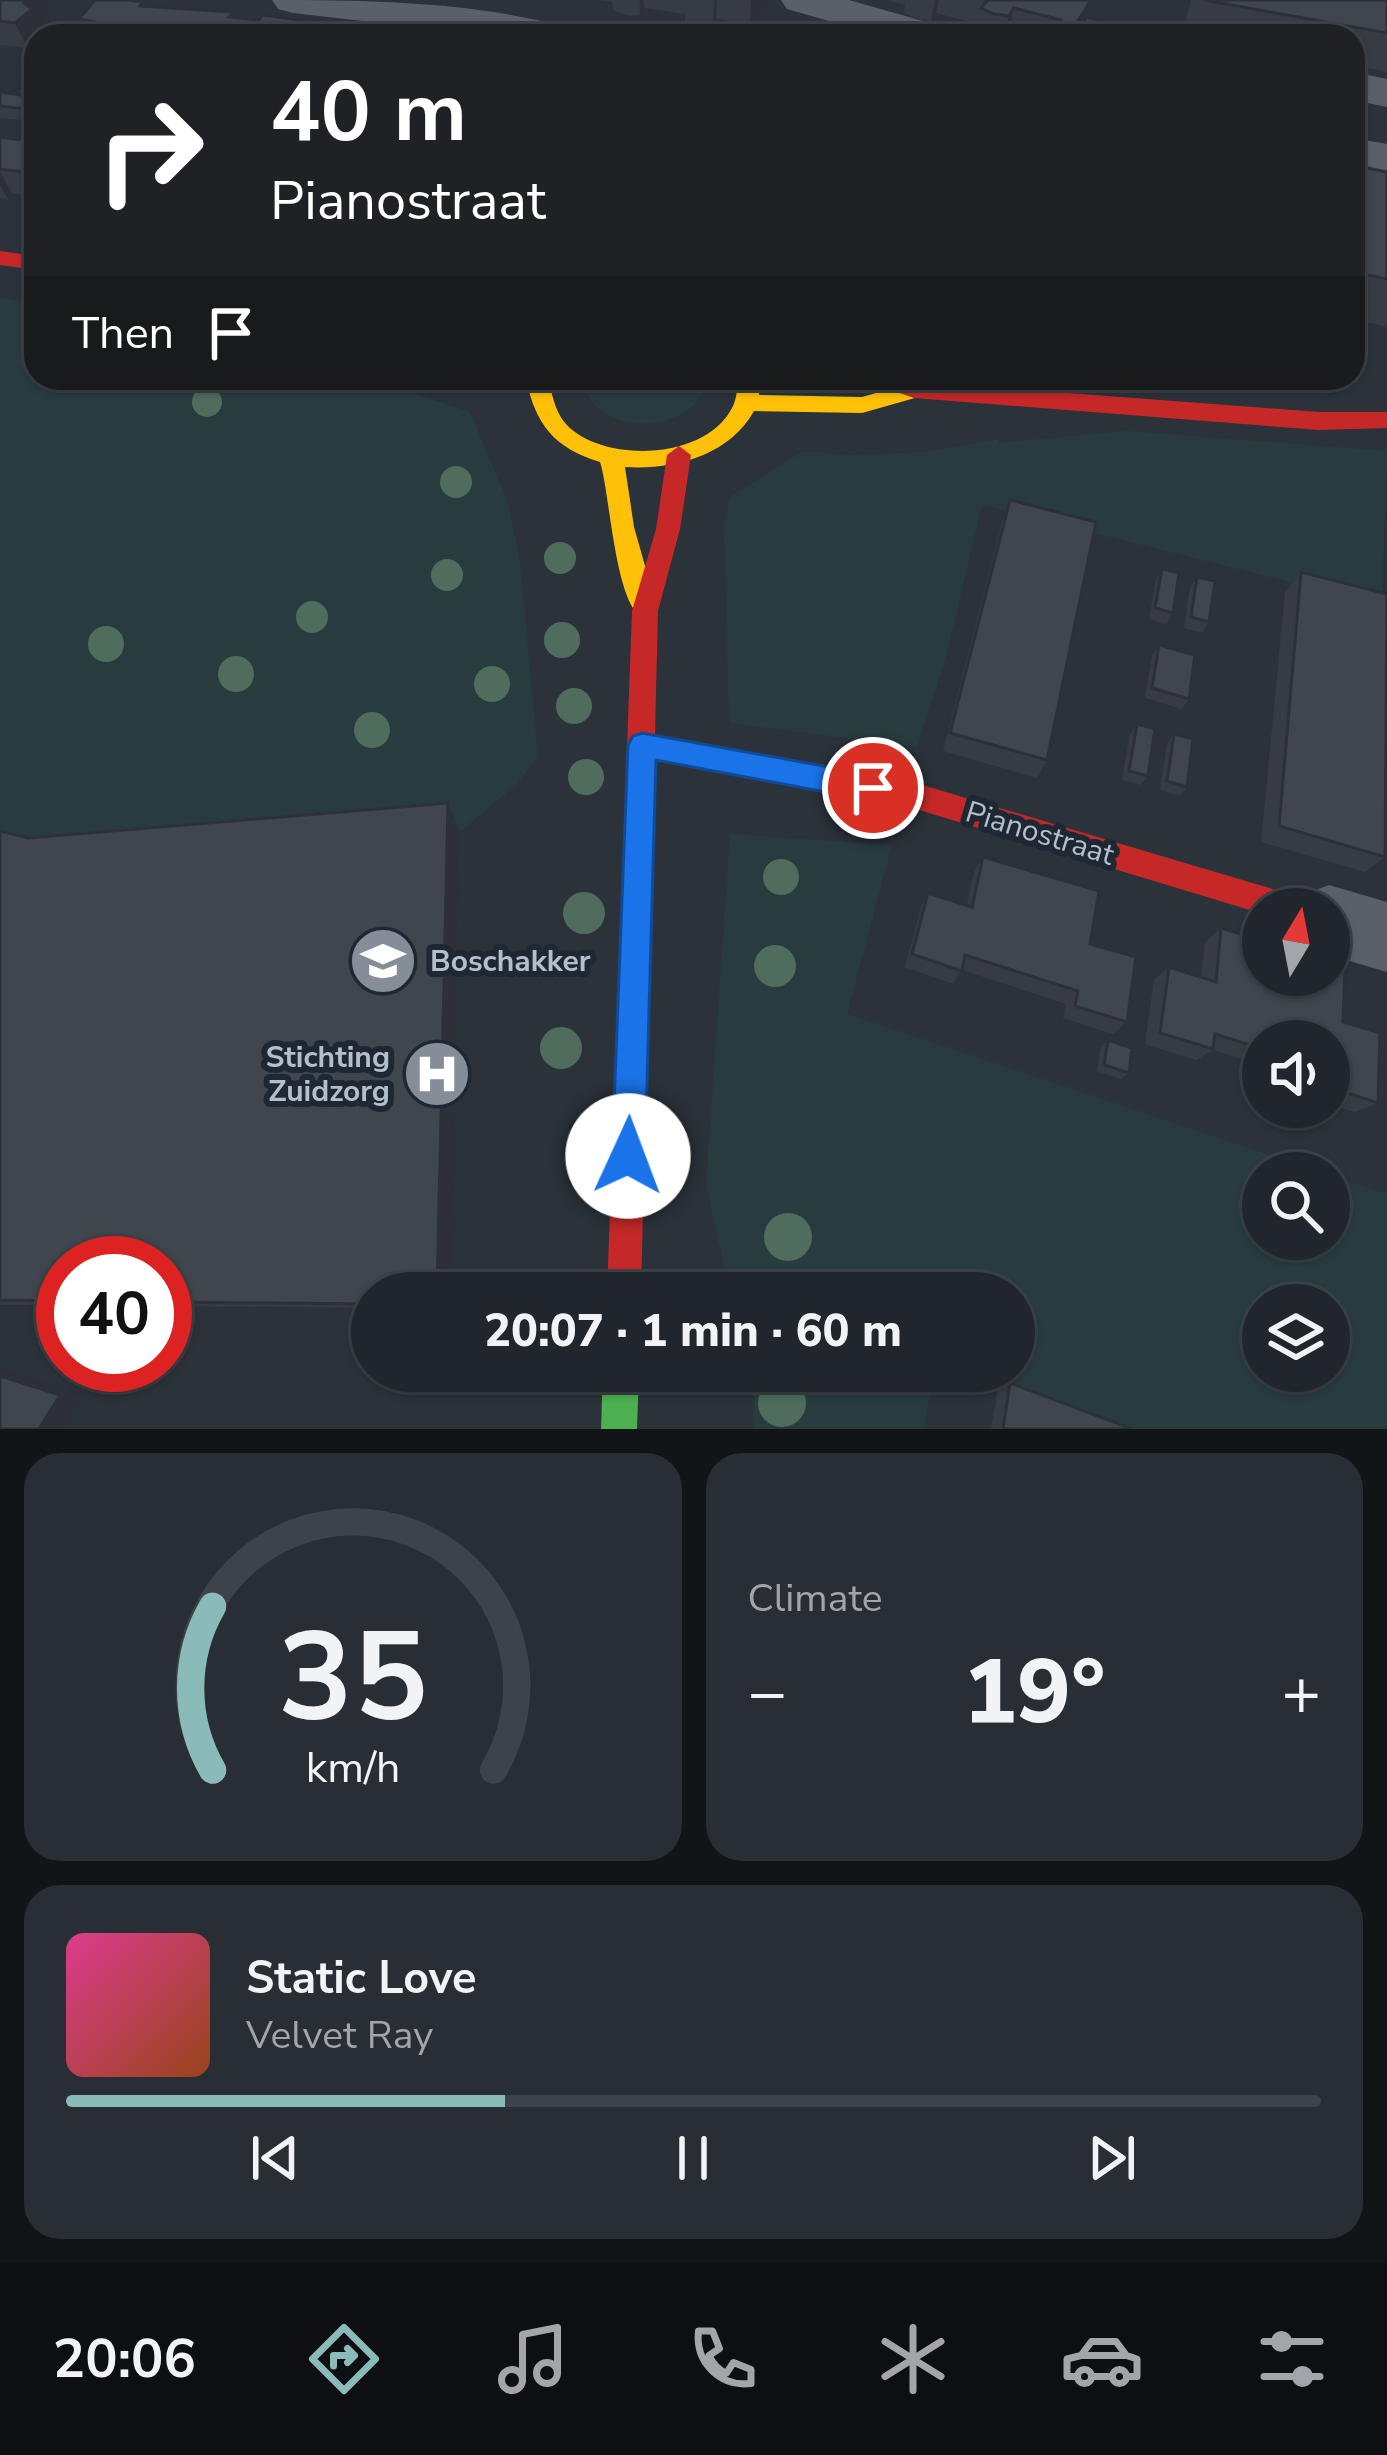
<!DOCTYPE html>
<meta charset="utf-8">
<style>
body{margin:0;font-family:"Nunito Sans",sans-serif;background:#282e34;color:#f1f3f6;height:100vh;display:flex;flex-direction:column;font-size:45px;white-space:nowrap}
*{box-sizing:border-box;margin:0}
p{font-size:39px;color:#a2a5a9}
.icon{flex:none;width:66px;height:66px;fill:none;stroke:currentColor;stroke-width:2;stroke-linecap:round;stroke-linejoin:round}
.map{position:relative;height:1429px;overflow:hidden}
.sheet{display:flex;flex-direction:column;gap:24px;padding:24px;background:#121518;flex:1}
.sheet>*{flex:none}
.banner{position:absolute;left:24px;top:24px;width:1341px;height:366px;border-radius:36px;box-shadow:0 3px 9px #0004,0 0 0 3px #3d4348;background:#202124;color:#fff;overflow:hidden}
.needle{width:78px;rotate:10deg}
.tools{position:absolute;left:1242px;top:888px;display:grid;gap:24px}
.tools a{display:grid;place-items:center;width:108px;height:108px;border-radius:50%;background:#20262c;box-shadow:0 3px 9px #0004,0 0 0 3px #3d4348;font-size:60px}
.speed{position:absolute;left:36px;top:1236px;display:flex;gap:24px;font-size:60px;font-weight:700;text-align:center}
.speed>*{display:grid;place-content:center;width:156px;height:156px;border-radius:50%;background:#20262c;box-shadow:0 3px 9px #0004,0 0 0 3px #3d4348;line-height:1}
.speed .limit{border:18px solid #d22;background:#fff;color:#111}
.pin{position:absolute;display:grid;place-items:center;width:102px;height:102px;color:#fff;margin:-51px;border:6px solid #fff;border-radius:50%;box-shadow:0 3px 12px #0007}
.me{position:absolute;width:132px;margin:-66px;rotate:2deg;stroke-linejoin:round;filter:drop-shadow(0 0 9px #0008)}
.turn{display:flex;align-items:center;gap:42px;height:252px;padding:0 48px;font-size:54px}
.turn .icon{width:156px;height:156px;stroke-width:2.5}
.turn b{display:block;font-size:84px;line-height:102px}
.then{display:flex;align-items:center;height:114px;padding:0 48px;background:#0003;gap:24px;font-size:45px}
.big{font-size:90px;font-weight:800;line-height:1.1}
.sheet .card{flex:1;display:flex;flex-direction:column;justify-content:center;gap:18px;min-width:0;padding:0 42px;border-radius:36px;background:#282e34}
.sheet .dial{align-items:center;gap:0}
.dial svg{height:312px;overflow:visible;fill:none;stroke:#3d4348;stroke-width:7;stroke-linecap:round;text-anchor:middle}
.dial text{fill:#f1f3f6;stroke:none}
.song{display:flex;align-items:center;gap:36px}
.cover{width:144px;height:144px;border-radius:18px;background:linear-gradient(135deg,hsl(330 70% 55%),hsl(20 70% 35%))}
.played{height:12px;border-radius:6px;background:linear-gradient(90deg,#8bbbb9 35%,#3d4348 35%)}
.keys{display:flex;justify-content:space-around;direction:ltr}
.heat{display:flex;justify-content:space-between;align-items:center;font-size:66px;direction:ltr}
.sheet .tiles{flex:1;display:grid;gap:24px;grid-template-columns:1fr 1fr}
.card:last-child{grid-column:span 2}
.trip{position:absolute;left:351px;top:1272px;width:684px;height:120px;border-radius:60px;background:#20262c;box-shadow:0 3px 9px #0004,0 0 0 3px #3d4348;font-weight:800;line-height:120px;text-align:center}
.tabs{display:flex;height:192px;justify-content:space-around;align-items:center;background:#0d0f12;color:#a2a5a9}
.tabs .icon{width:84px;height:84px}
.tabs .on{color:#8bbbb9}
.tabs b{font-size:54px;color:#f1f3f6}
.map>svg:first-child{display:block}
.green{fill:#283c40;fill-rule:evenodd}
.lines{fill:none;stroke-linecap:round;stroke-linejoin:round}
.street{fill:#5b6068;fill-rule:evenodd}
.fast{fill:#4caf50;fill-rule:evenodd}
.slow{fill:#ffc107;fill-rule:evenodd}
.jam{fill:#c62828;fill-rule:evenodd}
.tree{fill:#4f6c5c}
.wall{fill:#373c43}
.shaded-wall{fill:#2d3137}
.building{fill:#40464e;stroke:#2d3137;stroke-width:3}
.route{fill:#1a73e8;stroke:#114b97;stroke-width:3}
.labels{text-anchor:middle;stroke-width:12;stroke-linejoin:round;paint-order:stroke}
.street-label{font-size:30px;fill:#b5becb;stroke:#1e2835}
.poi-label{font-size:30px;font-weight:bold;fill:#b5becb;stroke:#1e2835;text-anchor:start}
</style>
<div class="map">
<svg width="1387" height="1429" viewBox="0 0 1387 1429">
<rect width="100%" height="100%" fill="#2b323a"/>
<g class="green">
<path d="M 0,298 L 36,303 L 36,378 L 369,378 L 470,412 L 507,500 L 520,560 L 538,757 L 516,785 L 462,830 L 67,862 L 0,846 Z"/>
<path d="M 583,378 L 708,378 C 699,437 588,440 583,378 Z"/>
<path d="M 1127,431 L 1387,451 L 1382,605 L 982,505 L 946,657 L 917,747 L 729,723 L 724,522 L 731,496 L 803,451 L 849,455 L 927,452 L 998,439 L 998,443 Z"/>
<path d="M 730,834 L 892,845 L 847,1014 L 1324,1173 L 1263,1173 L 1263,1239 L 1329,1239 L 1329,1175 L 1387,1194 L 1387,1429 L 1131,1429 L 968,1371 L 1014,1371 L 1014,1293 L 730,1293 L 706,1185 ZM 1263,1305 L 1329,1305 L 1329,1371 L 1263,1371 Z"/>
<path d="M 754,1371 L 933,1371 L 924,1429 L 753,1429 Z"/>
</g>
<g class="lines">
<g class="street">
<path d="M 272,0 C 373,0 470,2 568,27 L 575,36 L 493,36 L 293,13 L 278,9 Z"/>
<path d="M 781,0 L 849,0 L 944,27 L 951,36 L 881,36 L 787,9 Z"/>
<path d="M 767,22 L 782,26 L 790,36 L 745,35 L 752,26 Z"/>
<path d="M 1353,72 L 1387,79 L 1387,107 L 1353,100 Z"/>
<path d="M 1353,138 L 1387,144 L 1387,174 L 1353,168 Z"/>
<path d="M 1329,885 L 1387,902 L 1387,972 L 1329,955 L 1329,909 L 1297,909 L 1303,895 Z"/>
</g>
<path class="fast" d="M 603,1371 L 639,1371 L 637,1429 L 601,1429 Z"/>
<path class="slow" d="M 526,378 L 548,378 C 553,397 555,415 571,429 C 611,463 708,459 733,406 C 737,398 737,387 739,378 L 761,378 L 759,395 L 862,397 L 914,382 L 925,390 L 922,396 L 862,413 L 754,411 C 729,456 673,470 625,467 L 634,527 L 657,608 L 644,618 C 615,608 610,492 600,462 C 554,448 535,424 526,378 Z"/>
<g class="jam">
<path d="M 0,251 L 36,256 L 36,270 L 0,265 Z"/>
<path d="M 870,378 L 1319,412 L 1387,412 L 1387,428 L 1319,430 L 914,398 L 873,384 Z"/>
<path d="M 679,446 L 691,455 L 680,529 L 658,611 L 655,735 L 919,784 L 1293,895 L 1303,899 L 1308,909 L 1263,909 L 1263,914 L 919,810 L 654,759 L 641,1293 L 607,1293 L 632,611 L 656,529 L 667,455 Z"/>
</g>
</g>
<g class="tree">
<circle cx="207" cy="402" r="15"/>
<circle cx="456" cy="482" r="16"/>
<circle cx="560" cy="558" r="16"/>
<circle cx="447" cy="575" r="16"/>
<circle cx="312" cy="617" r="16"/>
<circle cx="562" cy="640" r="18"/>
<circle cx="106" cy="644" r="18"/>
<circle cx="236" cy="674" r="18"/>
<circle cx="492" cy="684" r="18"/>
<circle cx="574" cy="706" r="18"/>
<circle cx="372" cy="730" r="18"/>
<circle cx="586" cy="777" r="18"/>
<circle cx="781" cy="877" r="18"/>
<circle cx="584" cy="913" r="21"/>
<circle cx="775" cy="966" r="21"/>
<circle cx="561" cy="1048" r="21"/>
<circle cx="788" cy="1237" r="24"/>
<circle cx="782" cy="1403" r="24"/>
</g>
<g class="wall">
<path d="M 0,0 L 45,0 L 52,15 L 40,25 L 44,34 L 41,36 L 36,36 L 36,41 L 28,48 L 0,45 Z"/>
<path d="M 596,0 L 774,0 L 750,24 L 716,19 L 713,27 L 703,27 L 685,22 L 685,14 L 644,8 L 640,15 L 631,16 L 613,11 L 612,2 Z"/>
<path d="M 887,0 L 1091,0 L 1086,17 L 1102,21 L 1097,36 L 1020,36 L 1008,33 L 1006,36 L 983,36 L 976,33 L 978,24 L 936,13 L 931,21 L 921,20 L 904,13 L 905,5 Z"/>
<path d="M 1191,0 L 1387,0 L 1387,72 L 1353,65 L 1353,36 L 1195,36 L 1182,34 Z"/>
<path d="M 143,2 L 145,7 L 259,20 L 323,23 L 324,28 L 386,36 L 87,36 L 79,19 Z"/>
<path d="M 36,68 L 36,117 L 32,121 L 0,118 L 0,92 L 22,95 L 18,88 Z"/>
<path d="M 36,117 L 36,197 L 12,193 L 8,199 L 0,198 L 0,137 L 19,140 Z"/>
<path d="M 1353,165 L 1387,172 L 1387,327 L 1353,319 Z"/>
<path d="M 1010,500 L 1047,760 L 1037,778 L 943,751 L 1002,522 Z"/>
<path d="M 1162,569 L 1173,613 L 1166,624 L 1149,619 L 1156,580 Z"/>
<path d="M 1301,572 L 1385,857 L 1365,872 L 1261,842 L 1285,593 Z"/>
<path d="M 1197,577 L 1209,622 L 1202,633 L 1184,628 L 1190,588 Z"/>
<path d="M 1159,645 L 1189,699 L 1182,709 L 1145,698 L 1152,656 Z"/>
<path d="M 1137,724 L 1148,776 L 1141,785 L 1122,780 L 1130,734 Z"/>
<path d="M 1174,734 L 1187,787 L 1180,796 L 1160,790 L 1167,744 Z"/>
<path d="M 448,803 L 460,832 L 453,1293 L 372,1293 L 372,1308 L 165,1306 L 165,1263 L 63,1263 L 63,1305 L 0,1305 L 0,831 L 28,838 Z"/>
<path d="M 983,857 L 1090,944 L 1127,1022 L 1113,1034 L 1063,1018 L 1066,1004 L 962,970 L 953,984 L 905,967 L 921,907 L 928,893 L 967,905 L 974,872 Z"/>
<path d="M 1221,928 L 1343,1022 L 1378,1103 L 1355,1112 L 1329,1104 L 1329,1041 L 1263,1041 L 1263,1083 L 1254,1080 L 1255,1063 L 1213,1050 L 1196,1060 L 1145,1044 L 1154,980 L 1169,967 L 1201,977 L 1205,942 Z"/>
<path d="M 1108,1040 L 1129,1073 L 1121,1079 L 1097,1071 L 1101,1046 Z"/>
<path d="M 999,1383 L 1010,1383 L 1132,1429 L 991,1429 Z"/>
</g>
<g class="shaded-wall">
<path d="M 28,0 L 45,0 L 52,15 L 40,25 L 44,34 L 41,36 L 36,36 L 36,41 L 28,48 L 15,23 L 24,3 Z"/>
<path d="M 639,0 L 643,0 L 644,8 L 640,15 Z"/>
<path d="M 714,0 L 717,0 L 716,19 L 713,27 Z"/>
<path d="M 751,0 L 774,0 L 750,24 Z"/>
<path d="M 935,0 L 939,0 L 936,13 L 931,21 Z"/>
<path d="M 1091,0 L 1084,23 L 1077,36 L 1070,36 Z"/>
<path d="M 1014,8 L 1008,33 L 1005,36 L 1009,16 Z"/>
<path d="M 35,97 L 36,117 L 32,121 L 25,109 Z"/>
<path d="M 0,172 L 12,193 L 8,199 L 0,185 Z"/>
<path d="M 448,803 L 460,832 L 453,1293 L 437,1293 Z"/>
<path d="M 0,1368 L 84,1395 L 63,1429 L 39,1429 L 0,1376 Z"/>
</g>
<g class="building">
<path d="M 0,0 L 28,0 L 24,3 L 32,9 L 15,23 L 0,21 Z"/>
<path d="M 95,0 L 129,0 L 143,2 L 140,6 L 233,12 L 229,17 L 259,20 L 262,15 L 323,23 L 320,27 L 350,31 L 353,26 L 385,30 L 382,36 L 193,36 L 138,30 L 133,36 L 113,36 L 122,27 L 79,19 Z"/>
<path d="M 985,0 L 1091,0 L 1070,34 L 1056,28 L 1061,20 L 1014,8 L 1009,16 L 994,14 L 981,8 L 987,1 Z"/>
<path d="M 1204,0 L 1387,0 L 1387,33 Z"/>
<path d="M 1086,17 L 1102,21 L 1099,26 L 1085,23 Z"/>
<path d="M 1157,30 L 1183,34 L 1182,36 L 1156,36 Z"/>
<path d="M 36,68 L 36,91 L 18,88 Z"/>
<path d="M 0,92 L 35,97 L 25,109 L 0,106 Z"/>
<path d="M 36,117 L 36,180 L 26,179 L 31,173 L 0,169 L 0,137 L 19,140 Z"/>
<path d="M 1353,165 L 1387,172 L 1387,279 L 1353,272 Z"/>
<path d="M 1010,500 L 1096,522 L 1047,760 L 950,733 Z"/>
<path d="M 1162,569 L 1179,573 L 1173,613 L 1155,608 Z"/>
<path d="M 1301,572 L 1387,594 L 1385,857 L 1279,826 Z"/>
<path d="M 1197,577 L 1215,581 L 1209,622 L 1191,617 Z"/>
<path d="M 1159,645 L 1195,655 L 1189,699 L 1152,688 Z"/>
<path d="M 1137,724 L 1155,729 L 1148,776 L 1129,771 Z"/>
<path d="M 1174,734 L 1193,739 L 1187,787 L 1167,781 Z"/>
<path d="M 448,803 L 437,1293 L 372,1293 L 372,1304 L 165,1302 L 165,1263 L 63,1263 L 63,1301 L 0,1300 L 0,831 L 28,838 Z"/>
<path d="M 983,857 L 1099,891 L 1090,944 L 1136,957 L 1127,1022 L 1075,1006 L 1078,991 L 965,955 L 962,971 L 912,954 L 928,893 L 972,907 Z"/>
<path d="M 1221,928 L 1263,941 L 1263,975 L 1329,975 L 1329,961 L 1345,965 L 1343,1022 L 1380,1033 L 1378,1103 L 1329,1087 L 1329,1041 L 1263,1041 L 1263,1049 L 1215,1034 L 1213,1049 L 1160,1033 L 1169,967 L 1216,982 Z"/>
<path d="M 1108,1040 L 1132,1048 L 1129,1073 L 1104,1065 Z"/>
<path d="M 0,1376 L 60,1395 L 39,1429 L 0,1429 Z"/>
<path d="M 1010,1383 L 1132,1429 L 1003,1429 Z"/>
</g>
<path class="route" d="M 642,733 L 873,775 L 883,779 L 887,788 L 883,797 L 873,801 L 656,760 L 645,1156 L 640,1168 L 628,1173 L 616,1168 L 612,1156 L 628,745 L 633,736 Z"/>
<defs>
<g id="school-disc" transform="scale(3.45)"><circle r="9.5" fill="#858d98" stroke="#1e2835"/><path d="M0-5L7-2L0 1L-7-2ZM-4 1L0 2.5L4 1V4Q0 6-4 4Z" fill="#fff"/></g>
<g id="hospital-disc" transform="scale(3.45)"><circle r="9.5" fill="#858d98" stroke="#1e2835"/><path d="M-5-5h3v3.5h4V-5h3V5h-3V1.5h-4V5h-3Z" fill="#fff"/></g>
</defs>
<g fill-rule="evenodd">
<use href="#school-disc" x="383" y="961"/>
<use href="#hospital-disc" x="437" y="1074"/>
</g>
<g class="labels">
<g class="street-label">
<text transform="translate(1040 833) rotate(17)" y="10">Pianostraat</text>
</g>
<g class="poi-label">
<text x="430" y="971">Boschakker</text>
<text x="390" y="1067" text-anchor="end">Stichting<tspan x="390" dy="34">Zuidzorg</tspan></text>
</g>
</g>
</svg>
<div class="tools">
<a><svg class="needle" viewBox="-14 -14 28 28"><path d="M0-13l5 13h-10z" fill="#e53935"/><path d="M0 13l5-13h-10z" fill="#a2a5a9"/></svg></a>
<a><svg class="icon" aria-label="sound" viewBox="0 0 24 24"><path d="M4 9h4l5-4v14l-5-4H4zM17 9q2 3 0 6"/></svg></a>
<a><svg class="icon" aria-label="search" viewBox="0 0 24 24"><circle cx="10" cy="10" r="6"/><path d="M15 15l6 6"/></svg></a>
<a><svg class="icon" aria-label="layers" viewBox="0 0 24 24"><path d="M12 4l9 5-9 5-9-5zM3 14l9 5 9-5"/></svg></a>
</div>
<div class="speed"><div class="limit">40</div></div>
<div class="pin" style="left:873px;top:788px;background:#d93025"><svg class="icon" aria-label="arrive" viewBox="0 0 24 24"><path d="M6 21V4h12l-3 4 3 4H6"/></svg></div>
<svg class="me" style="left:628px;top:1156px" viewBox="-20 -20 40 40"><circle r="19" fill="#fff"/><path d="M0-13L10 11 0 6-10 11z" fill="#1a73e8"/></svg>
<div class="trip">20:07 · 1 min · 60 m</div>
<div class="banner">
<div class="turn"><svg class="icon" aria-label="right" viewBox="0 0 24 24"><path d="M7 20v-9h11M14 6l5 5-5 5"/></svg><div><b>40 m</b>Pianostraat</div></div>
<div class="then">Then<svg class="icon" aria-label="arrive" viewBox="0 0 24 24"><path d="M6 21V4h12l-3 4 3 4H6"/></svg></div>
</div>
</div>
<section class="sheet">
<div class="tiles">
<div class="card dial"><svg viewBox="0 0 100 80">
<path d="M14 69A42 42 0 1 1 86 69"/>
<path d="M14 69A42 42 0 0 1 14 27" stroke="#8bbbb9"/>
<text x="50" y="56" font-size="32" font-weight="700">35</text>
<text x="50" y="72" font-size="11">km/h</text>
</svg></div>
<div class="card"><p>Climate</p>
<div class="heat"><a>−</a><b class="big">19°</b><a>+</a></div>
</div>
<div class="card">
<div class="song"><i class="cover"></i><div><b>Static Love</b><p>Velvet Ray</p></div></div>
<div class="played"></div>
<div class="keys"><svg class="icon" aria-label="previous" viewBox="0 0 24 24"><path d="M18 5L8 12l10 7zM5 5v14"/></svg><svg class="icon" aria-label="pause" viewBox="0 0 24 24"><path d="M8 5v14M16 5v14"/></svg><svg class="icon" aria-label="next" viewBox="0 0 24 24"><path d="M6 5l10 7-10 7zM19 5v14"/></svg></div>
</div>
</div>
</section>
<nav class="tabs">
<b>20:06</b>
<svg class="icon on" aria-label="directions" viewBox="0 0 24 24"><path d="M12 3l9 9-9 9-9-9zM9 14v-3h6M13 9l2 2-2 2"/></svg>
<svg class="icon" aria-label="music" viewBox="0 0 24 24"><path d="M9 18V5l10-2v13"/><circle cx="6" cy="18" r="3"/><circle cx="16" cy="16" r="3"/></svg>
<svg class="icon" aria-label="phone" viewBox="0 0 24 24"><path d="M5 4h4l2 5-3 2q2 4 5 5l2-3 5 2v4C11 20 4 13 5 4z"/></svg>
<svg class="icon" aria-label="climate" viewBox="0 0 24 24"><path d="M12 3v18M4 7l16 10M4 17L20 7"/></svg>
<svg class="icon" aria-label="car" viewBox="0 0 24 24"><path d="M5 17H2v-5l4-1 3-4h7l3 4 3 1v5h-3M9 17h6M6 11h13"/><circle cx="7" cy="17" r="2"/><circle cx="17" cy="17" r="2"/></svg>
<svg class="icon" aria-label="filters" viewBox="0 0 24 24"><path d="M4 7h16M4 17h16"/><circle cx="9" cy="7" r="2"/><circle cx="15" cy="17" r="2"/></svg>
</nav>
